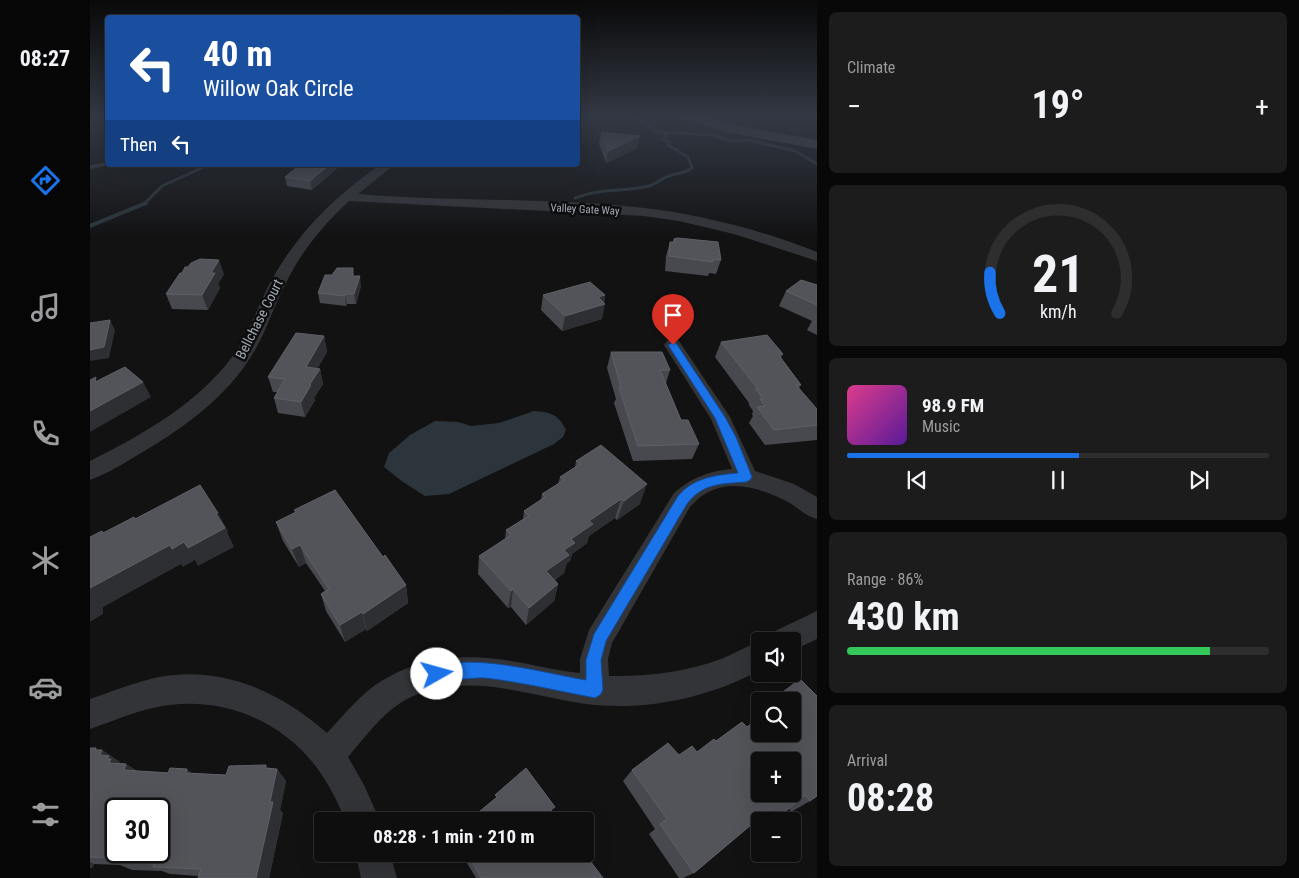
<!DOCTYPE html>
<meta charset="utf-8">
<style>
body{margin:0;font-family:"Roboto Condensed",sans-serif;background:#1c1c1c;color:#f1f3f6;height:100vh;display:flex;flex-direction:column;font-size:19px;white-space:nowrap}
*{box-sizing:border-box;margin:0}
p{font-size:16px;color:#9b9c9e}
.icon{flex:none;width:28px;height:28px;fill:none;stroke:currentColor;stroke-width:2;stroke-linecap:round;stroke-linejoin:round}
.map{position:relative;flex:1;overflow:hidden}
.drawer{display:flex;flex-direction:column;gap:12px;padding:12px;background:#080808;width:482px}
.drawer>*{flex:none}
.banner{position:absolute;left:15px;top:15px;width:475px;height:152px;border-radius:5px;box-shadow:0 5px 20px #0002,0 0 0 1px #2e2e2e;background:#1a4fa0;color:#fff;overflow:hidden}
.controls{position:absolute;left:661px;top:632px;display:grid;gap:10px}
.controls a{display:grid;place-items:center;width:50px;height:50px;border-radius:5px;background:#0e0e0e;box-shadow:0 5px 20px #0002,0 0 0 1px #2e2e2e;font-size:25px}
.speed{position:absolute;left:15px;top:798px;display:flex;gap:10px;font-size:25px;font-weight:700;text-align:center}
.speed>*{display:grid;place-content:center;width:65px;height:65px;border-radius:50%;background:#0e0e0e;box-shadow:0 5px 20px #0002,0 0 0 1px #2e2e2e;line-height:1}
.speed .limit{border:2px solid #111;border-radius:8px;background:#fff;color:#111}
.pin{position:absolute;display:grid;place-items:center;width:42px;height:42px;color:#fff;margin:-51px -21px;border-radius:50% 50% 50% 0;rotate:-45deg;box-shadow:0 0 5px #0007}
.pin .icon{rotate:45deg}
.me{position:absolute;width:55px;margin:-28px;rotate:83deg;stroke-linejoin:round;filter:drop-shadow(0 0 4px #0008)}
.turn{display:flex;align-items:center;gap:18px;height:105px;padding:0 15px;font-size:22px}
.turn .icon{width:65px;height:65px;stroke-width:2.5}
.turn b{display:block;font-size:35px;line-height:42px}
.then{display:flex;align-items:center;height:48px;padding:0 15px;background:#0003;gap:10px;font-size:19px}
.big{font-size:38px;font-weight:700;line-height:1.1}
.drawer .card{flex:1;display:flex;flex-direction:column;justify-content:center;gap:8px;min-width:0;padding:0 18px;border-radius:8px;background:#1c1c1c}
.drawer .dial{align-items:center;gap:0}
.dial svg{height:130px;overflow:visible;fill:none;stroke:#2e2e2e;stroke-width:7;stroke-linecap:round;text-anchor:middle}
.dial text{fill:#f1f3f6;stroke:none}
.song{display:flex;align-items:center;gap:15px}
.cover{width:60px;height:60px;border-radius:8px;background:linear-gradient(135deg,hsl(330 70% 55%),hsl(270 70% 35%))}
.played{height:5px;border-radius:2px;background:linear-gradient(90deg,#1a73e8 55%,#2e2e2e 55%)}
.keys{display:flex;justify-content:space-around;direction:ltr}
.heat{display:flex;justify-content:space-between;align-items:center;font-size:28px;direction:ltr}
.charge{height:8px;border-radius:4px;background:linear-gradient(90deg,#34c759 86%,#2e2e2e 0)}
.trip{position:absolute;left:224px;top:812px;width:280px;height:50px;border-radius:5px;background:#0e0e0e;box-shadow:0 5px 20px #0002,0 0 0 1px #2e2e2e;font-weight:700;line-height:50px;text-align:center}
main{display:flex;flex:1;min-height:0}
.dock{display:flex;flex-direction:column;width:90px;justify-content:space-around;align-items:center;background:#060606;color:#9b9c9e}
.dock .icon{width:35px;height:35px}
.dock .on{color:#1a73e8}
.dock b{font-size:22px;color:#f1f3f6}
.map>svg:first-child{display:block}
.water{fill:#2b353b}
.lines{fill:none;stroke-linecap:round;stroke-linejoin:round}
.stream-far1{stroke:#2b353b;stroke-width:3}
.stream{stroke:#2b353b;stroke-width:4}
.lane{fill:#333438;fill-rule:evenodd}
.street{fill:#333438;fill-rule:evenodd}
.secondary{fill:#414348;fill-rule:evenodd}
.wall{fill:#48494e}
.shaded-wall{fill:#2e2f32}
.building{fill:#525459;stroke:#5e6167;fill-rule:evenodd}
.route{fill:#1a73e8;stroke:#114b97}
.labels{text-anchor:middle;stroke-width:5;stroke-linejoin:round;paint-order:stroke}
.far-street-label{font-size:11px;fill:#a3a9b4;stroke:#0d0d0e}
.street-label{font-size:14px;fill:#a3a9b4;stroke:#0d0d0e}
</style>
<main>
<nav class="dock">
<b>08:27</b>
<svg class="icon on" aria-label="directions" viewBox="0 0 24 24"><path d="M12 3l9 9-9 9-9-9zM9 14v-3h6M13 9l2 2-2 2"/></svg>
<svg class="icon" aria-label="music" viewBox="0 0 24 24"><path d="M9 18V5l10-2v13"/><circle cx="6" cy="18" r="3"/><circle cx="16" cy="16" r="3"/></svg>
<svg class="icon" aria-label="phone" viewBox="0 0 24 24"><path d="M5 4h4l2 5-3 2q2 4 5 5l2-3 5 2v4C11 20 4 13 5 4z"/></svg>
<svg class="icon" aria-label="climate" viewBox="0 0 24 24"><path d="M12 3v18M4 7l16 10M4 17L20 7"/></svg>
<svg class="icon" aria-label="car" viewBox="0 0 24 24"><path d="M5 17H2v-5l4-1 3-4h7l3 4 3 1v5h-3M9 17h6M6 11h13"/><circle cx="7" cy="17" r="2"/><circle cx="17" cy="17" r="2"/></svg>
<svg class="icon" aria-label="filters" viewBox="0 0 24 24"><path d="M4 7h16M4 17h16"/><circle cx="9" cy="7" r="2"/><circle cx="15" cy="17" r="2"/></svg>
</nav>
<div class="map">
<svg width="727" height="878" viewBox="0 0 727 878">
<rect width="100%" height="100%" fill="#121213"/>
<path class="water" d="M 444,411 C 461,412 469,415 476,430 L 473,437 L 464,444 L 359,494 L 335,496 L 313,482 L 294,467 L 299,453 L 320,435 L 345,421 L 368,422 L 381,426 L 409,423 Z"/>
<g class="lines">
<g class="stream-far1">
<path d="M 541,116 L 567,132 L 622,135 L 642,141 L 660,140 L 705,151 L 727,164"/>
<path d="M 485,198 C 509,188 534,192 559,186 C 566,184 570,180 576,177 C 585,173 594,174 602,168 L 598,157 L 578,145 L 579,142 L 573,139 L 577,135 L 574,133"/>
<path d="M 54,204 L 72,186 L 118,165"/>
</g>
<path class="stream" d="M 0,226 L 56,203"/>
<path class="lane" d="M 18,162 L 18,165 L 20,165 L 0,169 L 0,165 Z"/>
<g class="street">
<path d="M 290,165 L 304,165 L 268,194 C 363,202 460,197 555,208 C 613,215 671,230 727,252 L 727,261 L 644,234 L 589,221 L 554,216 L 259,201 C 233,225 210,253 195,285 C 184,306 177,329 165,350 C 137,399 88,432 41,459 C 28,467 14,475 0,480 L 0,461 C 52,435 107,404 142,357 C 159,335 167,307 180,283 C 206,234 245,196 290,165 Z"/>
<path d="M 583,339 L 589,341 L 640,417 L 665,471 L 704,484 L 727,497 L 727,519 C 716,516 709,509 700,503 C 676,490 641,477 615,494 C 609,497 605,502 600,507 L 522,643 L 518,659 L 519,676 C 557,677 595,672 631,659 C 644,654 657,646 670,641 L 670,670 C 620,697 561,710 505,705 C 444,698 380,670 321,697 C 295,709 276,736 258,757 L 274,785 L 290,821 L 256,821 C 248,803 239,784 227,768 C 193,722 136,698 80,705 C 52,708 26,720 0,729 L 0,699 C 23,691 46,682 69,677 C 132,665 191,692 237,733 C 251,718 264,702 280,689 C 316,661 363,653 407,659 C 435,662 462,670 490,673 L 490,659 L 499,630 L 584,493 C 601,478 618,471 642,469 L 621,419 L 574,345 L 577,341 Z"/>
<path d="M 727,611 L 727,639 L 702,651 L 702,641 L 681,641 L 685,631 Z"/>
<path d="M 266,854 L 300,854 L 307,878 L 271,878 Z"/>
</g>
<path class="secondary" d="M 589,116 L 610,116 L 639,124 L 727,140 L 727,149 L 637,132 L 591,119 Z"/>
</g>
<g class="wall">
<path d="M 511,132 L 547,148 L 516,163 L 509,144 Z"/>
<path d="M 251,165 L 222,190 L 197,186 L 195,177 Z"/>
<path d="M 584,239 L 631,260 L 626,274 L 619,273 L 618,276 L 575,271 L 576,256 L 580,242 L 583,242 Z"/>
<path d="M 134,274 L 128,284 L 130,288 L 118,310 L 82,309 L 76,294 Z"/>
<path d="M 264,276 L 271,286 L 266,304 L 257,304 L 256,306 L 230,303 L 228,293 Z"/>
<path d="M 727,285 L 727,335 L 717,330 L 722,321 L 689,306 L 696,291 Z"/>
<path d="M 453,295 L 515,295 L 512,319 L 472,331 L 451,310 Z"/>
<path d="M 234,336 L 237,352 L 227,369 L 230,369 L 233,384 L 224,398 L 225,400 L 215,417 L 188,413 L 184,398 L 187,392 L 183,392 L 178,377 Z"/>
<path d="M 631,342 L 693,354 L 691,358 L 711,385 L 709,388 L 727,409 L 727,440 L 675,445 L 659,423 L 663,416 L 662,415 L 663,411 L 659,405 L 659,403 L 625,357 Z"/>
<path d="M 521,352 L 580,370 L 576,383 L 591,420 L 609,444 L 602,459 L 543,461 L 524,403 L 526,399 L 517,368 Z"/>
<path d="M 486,461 L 550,504 L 527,520 L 525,518 L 499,536 L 497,543 L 482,554 L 480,561 L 477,563 L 474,573 L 465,580 L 468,584 L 464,601 L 436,625 L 421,607 L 418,608 L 388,574 L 389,556 L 415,539 L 416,530 L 433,519 L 434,511 L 451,500 L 452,494 L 468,484 L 470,477 L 485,467 Z"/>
<path d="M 186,522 L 293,557 L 316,585 L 318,603 L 277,631 L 276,629 L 255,642 L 236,611 L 231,594 L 235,591 L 216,563 L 209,567 L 193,541 Z"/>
<path d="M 670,711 L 670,734 L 720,801 L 701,812 L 699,809 L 687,818 L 682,821 L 670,821 L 670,828 L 669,828 L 664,822 L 604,873 L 593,878 L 589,878 L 559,834 L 565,829 L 533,781 L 542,770 L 589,755 L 607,752 L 626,741 L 657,727 L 666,720 L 664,717 Z"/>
<path d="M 0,748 L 12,750 L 30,762 L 30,763 L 36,764 L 47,771 L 136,775 L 176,765 L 178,769 L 187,769 L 196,781 L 190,810 L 193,813 L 179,878 L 108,878 L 109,876 L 80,874 L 72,871 L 42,870 L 30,865 L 4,864 L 2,868 L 0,868 Z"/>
<path d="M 378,855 L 513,878 L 386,878 L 377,863 Z"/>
</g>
<g class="shaded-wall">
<path d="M 550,136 L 547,148 L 516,163 L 518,151 Z"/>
<path d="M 239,165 L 251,165 L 222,190 L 220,181 Z"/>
<path d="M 129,260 L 134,274 L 128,284 L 130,288 L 118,310 L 112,295 L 121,273 Z"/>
<path d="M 270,276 L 271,286 L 266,304 L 264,294 Z"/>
<path d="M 255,294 L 257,304 L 256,306 L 255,296 Z"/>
<path d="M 515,295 L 513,304 L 515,304 L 512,319 L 472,331 L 475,316 L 508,297 Z"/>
<path d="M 20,320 L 25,330 L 19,358 L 0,361 L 0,350 Z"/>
<path d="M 234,336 L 237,352 L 220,382 L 216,367 Z"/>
<path d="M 230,369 L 233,384 L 224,398 L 225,400 L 215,417 L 211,402 L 220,384 Z"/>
<path d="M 53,382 L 61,397 L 0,432 L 0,411 Z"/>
<path d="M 557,484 L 550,504 L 527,520 L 534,501 Z"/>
<path d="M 531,499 L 525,518 L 499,536 L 497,543 L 482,554 L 480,561 L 477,563 L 474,573 L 452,589 L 456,571 L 474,550 L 481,539 L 499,521 Z"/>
<path d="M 128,513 L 138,531 L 137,532 L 144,547 L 108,566 L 105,560 L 93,567 L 91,564 L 13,607 L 13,614 L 0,622 L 0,588 Z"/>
<path d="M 210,545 L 216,563 L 209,567 L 202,549 Z"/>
<path d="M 468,584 L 464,601 L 436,625 L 439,608 Z"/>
<path d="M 316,585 L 318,603 L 277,631 L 273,614 Z"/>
<path d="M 423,589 L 421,607 L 418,608 L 421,591 Z"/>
<path d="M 272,612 L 276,629 L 255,642 L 250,625 Z"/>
<path d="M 6,748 L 11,751 L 12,750 L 30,762 L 30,763 L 36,764 L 54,776 L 37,775 L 19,763 L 10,755 L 5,750 Z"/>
<path d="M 176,765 L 185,777 L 187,769 L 196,781 L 190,810 L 193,813 L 179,878 L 166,878 L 180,802 L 175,768 Z"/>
<path d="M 97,769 L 111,781 L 96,773 Z"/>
<path d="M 0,862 L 4,864 L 2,868 L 0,867 Z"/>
</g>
<g class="building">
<path d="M 511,132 L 550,136 L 518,151 Z"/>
<path d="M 210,165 L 239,165 L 220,181 L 195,177 Z"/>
<path d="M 587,238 L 628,242 L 631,260 L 623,259 L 623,262 L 579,256 L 580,242 L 584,242 L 584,239 Z"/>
<path d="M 110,259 L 129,260 L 121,273 L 125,273 L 112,295 L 76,294 L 90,273 L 92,273 L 95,267 L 98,267 L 101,263 Z"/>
<path d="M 247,268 L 263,268 L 263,276 L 270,276 L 264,294 L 255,294 L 255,296 L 228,293 L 235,275 L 242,275 Z"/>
<path d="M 711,280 L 727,285 L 727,305 L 696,291 Z"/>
<path d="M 500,282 L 515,295 L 508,297 L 515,304 L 475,316 L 453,295 Z"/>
<path d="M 20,320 L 14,347 L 0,350 L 0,323 Z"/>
<path d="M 206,333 L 234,336 L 216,367 L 230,369 L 220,384 L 221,385 L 211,402 L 184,398 L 195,379 L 178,377 Z"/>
<path d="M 677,335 L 693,354 L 688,354 L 711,385 L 706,385 L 727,409 L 727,425 L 684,430 L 667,407 L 675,406 L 670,399 L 673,399 L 666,389 L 668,389 L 631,342 Z"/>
<path d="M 521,352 L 572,352 L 580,370 L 570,370 L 591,420 L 598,420 L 609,444 L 548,446 L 529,388 L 531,387 Z"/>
<path d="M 35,367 L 53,382 L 0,411 L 0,380 L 6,377 L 5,382 Z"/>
<path d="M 511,445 L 557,484 L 534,501 L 531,499 L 499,521 L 503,524 L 481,539 L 485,543 L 474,550 L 479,555 L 456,571 L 468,584 L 439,608 L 423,589 L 421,591 L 389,556 L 421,535 L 416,530 L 439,516 L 434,511 L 455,497 L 452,494 L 474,480 L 470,477 L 490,464 L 486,461 Z"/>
<path d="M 110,485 L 128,513 L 126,514 L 135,528 L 98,548 L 94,542 L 82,549 L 80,545 L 0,588 L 0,537 L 12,531 L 13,533 L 44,517 L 45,519 Z"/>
<path d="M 245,490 L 293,557 L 295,555 L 316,585 L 273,614 L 272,612 L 250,625 L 231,594 L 239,589 L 210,545 L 202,549 L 186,522 L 206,512 L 204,510 Z"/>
<path d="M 710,679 L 727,696 L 727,796 L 720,801 L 715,795 L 687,818 L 680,809 L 604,873 L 570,824 L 577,819 L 542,770 L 578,743 L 589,755 L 602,746 L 607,752 L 624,739 L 626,741 L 652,722 L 657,727 L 670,717 L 670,734 L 702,734 L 702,701 L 681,701 ZM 670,761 L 702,761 L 702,794 L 670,794 Z"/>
<path d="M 0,748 L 6,748 L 5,750 L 12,750 L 10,755 L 19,756 L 17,759 L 21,759 L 19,763 L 36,764 L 34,770 L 78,773 L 80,768 L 97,769 L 96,773 L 136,775 L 139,766 L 176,765 L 175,768 L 187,769 L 180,802 L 183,802 L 166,878 L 108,878 L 111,869 L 63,867 L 64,864 L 22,862 L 24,858 L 0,857 ZM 26,809 L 69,809 L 69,851 L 26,851 Z"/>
<path d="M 436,768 L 465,807 L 461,810 L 470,821 L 378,821 L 407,797 L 405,795 Z"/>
<path d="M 380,854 L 495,854 L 513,878 L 391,878 L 378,855 Z"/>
</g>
<linearGradient id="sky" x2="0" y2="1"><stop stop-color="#0a0a0a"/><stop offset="0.49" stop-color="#333944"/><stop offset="1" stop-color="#333944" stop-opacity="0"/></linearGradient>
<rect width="727" height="239" fill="url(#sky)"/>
<path class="route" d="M 583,342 L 586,343 L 635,417 L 646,437 L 662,477 L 660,480 L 656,482 C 631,484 613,483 597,504 L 516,641 L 511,660 L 513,690 L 510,695 L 505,698 C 468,691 431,682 395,678 C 382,677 350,683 342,680 L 339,674 L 342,668 C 381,652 454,673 496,680 L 496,660 L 504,634 L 588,496 C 603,478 625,475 648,473 L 625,418 L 578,345 Z"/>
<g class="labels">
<g class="far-street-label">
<text transform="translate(495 209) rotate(3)" y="4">Valley Gate Way</text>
</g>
<g class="street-label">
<text transform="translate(169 319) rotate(-63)" y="5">Bellchase Court</text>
</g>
</g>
</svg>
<div class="controls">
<a><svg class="icon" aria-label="sound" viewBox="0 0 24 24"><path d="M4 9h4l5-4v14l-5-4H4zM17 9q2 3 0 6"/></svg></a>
<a><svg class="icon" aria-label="search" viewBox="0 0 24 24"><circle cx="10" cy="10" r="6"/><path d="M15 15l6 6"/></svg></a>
<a>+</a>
<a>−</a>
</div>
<div class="speed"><div class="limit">30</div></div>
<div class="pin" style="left:583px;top:345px;background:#d93025"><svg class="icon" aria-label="arrive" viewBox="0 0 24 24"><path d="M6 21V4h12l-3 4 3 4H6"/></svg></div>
<svg class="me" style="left:347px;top:674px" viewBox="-20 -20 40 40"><circle r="19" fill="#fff"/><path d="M0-13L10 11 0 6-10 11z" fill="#1a73e8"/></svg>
<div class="trip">08:28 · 1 min · 210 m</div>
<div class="banner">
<div class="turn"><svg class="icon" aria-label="left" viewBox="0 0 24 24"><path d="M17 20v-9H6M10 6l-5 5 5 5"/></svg><div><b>40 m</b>Willow Oak Circle</div></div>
<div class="then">Then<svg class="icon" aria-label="left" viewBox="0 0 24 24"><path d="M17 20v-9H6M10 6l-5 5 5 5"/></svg></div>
</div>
</div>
<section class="drawer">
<div class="card"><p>Climate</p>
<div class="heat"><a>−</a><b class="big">19°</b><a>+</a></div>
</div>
<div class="card dial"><svg viewBox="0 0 100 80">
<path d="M14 69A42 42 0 1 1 86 69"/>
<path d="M14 69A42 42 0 0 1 8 44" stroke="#1a73e8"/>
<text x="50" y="56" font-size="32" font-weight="700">21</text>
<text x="50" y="72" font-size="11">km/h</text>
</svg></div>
<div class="card">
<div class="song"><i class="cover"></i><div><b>98.9 FM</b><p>Music</p></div></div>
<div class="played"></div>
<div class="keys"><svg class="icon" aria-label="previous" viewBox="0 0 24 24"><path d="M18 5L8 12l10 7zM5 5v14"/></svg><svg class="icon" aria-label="pause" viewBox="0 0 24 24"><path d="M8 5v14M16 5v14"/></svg><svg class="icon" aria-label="next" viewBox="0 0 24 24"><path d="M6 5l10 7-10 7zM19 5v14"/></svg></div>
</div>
<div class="card"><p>Range · 86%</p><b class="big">430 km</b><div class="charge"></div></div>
<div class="card"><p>Arrival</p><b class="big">08:28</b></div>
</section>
</main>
